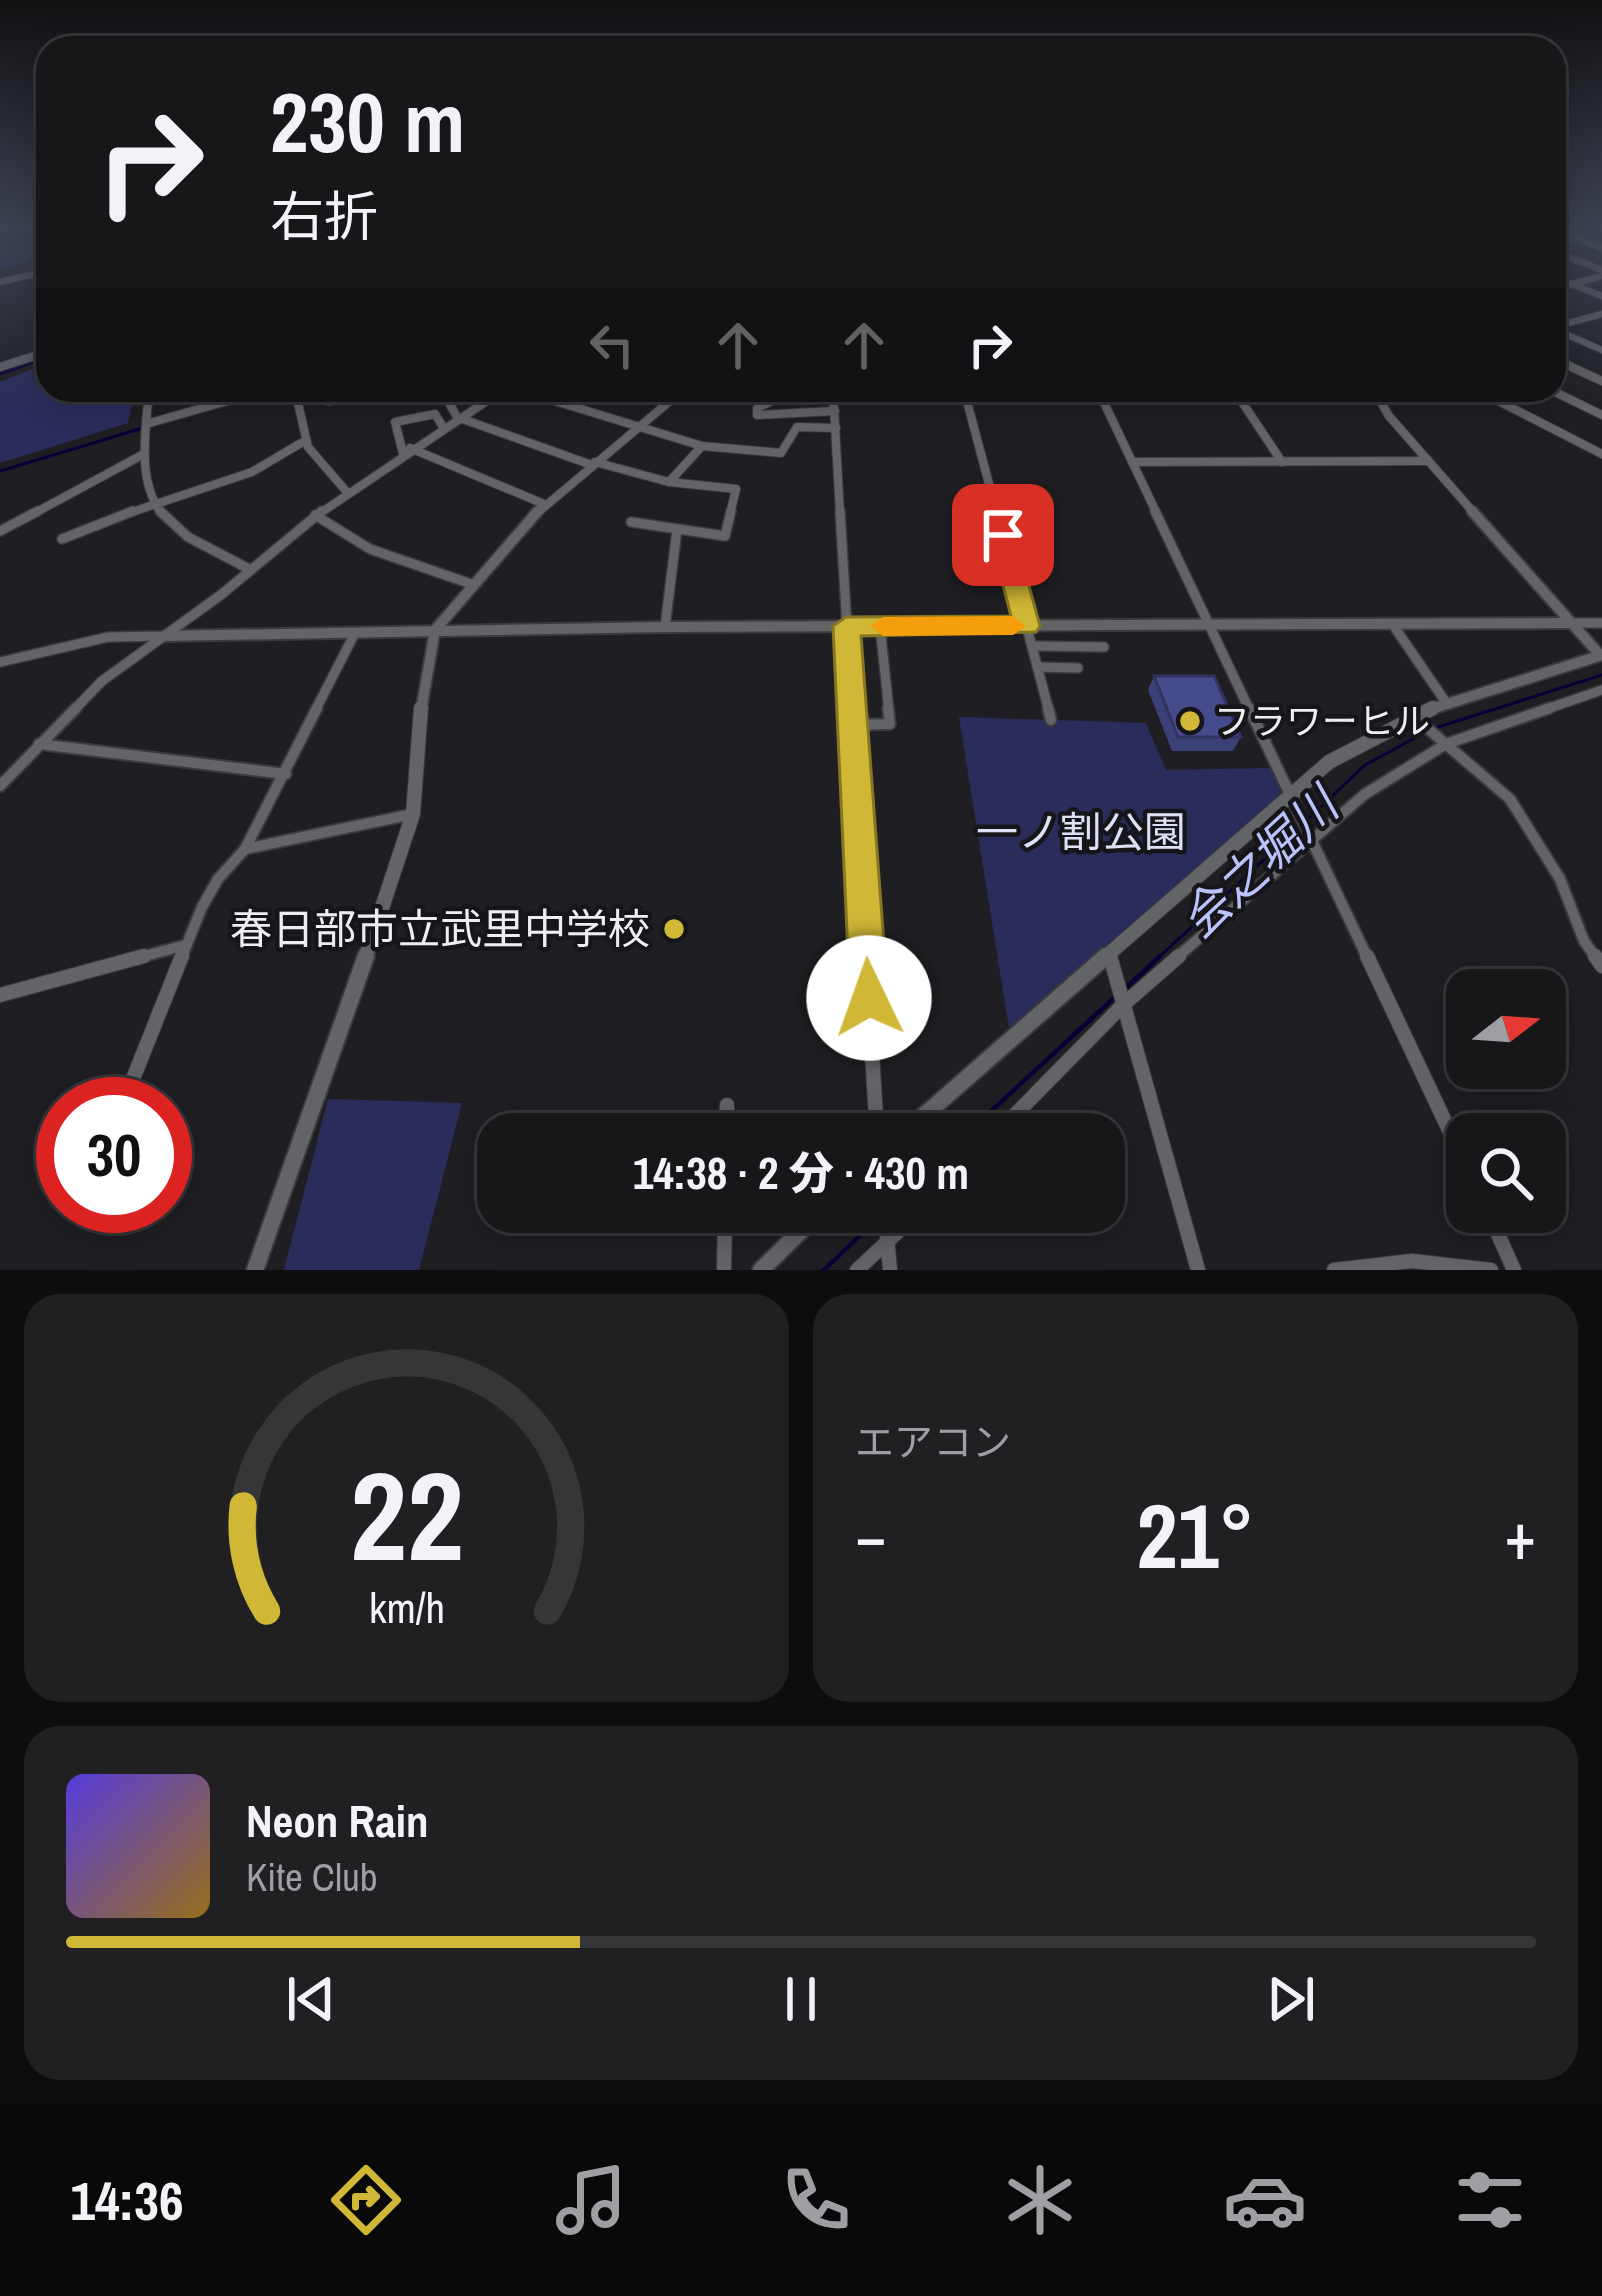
<!DOCTYPE html>
<html lang="ja">
<meta charset="utf-8">
<style>
body{margin:0;font-family:"Archivo Narrow","Noto Sans JP",sans-serif;background:#202023;color:#f1f3f6;height:100vh;display:flex;flex-direction:column;font-size:45px;white-space:nowrap}
*{box-sizing:border-box;margin:0}
p{font-size:39px;color:#9e9fa2}
.icon{flex:none;width:66px;height:66px;fill:none;stroke:currentColor;stroke-width:2;stroke-linecap:round;stroke-linejoin:round}
.map{position:relative;height:1270px;overflow:hidden}
.panel{display:flex;flex-direction:column;gap:24px;padding:24px;background:#0d0d0e;flex:1}
.panel>*{flex:none}
.top-card{position:absolute;left:36px;top:36px;width:1530px;height:366px;border-radius:36px;box-shadow:0 6px 30px #0003,0 0 0 3px #363639;background:#17171a;color:#f1f3f6;overflow:hidden}
.needle{width:78px;rotate:73deg}
.buttons{position:absolute;left:1446px;top:969px;display:grid;gap:24px}
.buttons a{display:grid;place-items:center;width:120px;height:120px;border-radius:24px;background:#17171a;box-shadow:0 6px 30px #0003,0 0 0 3px #363639;font-size:60px}
.speed{position:absolute;left:36px;top:1077px;display:flex;gap:24px;font-size:60px;font-weight:700;text-align:center}
.speed>*{display:grid;place-content:center;width:156px;height:156px;border-radius:50%;background:#17171a;box-shadow:0 6px 30px #0003,0 0 0 3px #363639;line-height:1}
.speed .limit{border:18px solid #d22;background:#fff;color:#111}
.pin{position:absolute;display:grid;place-items:center;width:102px;height:102px;color:#fff;margin:-51px;border-radius:24px;box-shadow:0 6px 18px #0006}
.me{position:absolute;width:132px;margin:-66px;rotate:357deg;stroke-linejoin:round;filter:drop-shadow(0 0 9px #0008)}
.turn{display:flex;align-items:center;gap:42px;height:252px;padding:0 36px;font-size:54px}
.turn .icon{width:156px;height:156px;stroke-width:2.5}
.turn b{display:block;font-size:84px;line-height:102px}
.lanes{display:flex;align-items:center;height:114px;padding:0 36px;background:#0003;justify-content:center;gap:60px;direction:ltr}
.lanes .off{opacity:.35}
.big{font-size:90px;font-weight:800;line-height:1.1}
.panel .card{flex:1;display:flex;flex-direction:column;justify-content:center;gap:18px;min-width:0;padding:0 42px;border-radius:36px;background:#202023}
.panel .dial{align-items:center;gap:0}
.dial svg{height:312px;overflow:visible;fill:none;stroke:#363639;stroke-width:7;stroke-linecap:round;text-anchor:middle}
.dial text{fill:#f1f3f6;stroke:none}
.song{display:flex;align-items:center;gap:36px}
.cover{width:144px;height:144px;border-radius:18px;background:linear-gradient(135deg,hsl(250 70% 55%),hsl(40 70% 35%))}
.played{height:12px;border-radius:6px;background:linear-gradient(90deg,#d0b736 35%,#363639 35%)}
.keys{display:flex;justify-content:space-around;direction:ltr}
.heat{display:flex;justify-content:space-between;align-items:center;font-size:66px;direction:ltr}
.panel .tiles{flex:1;display:grid;gap:24px;grid-template-columns:1fr 1fr}
.card:last-child{grid-column:span 2}
.trip{position:absolute;left:477px;top:1113px;width:648px;height:120px;border-radius:36px;background:#17171a;box-shadow:0 6px 30px #0003,0 0 0 3px #363639;font-weight:800;line-height:120px;text-align:center}
.dock{display:flex;height:192px;justify-content:space-around;align-items:center;background:#09090a;color:#9e9fa2}
.dock .icon{width:84px;height:84px}
.dock .current{color:#d0b736}
.dock b{font-size:54px;color:#f1f3f6}
.map>svg:first-child{display:block}
.green{fill:#2a2d5b}
.lines{fill:none;stroke-linecap:round;stroke-linejoin:round}
.stream-far1{stroke:#090036;stroke-width:3}
.stream{stroke:#090036;stroke-width:4.5}
.river{fill:#090036;fill-rule:evenodd}
.minor-far4-casing{stroke:#3b3b3e;stroke-width:8}
.minor-far3-casing{stroke:#3b3b3e;stroke-width:10}
.minor-far2-casing{stroke:#3b3b3e;stroke-width:12}
.minor-far1-casing{stroke:#3b3b3e;stroke-width:14}
.minor-casing{stroke:#3b3b3e;stroke-width:16}
.tertiary-far4-casing{stroke:#3b3b3e;stroke-width:8}
.tertiary-far3-casing{stroke:#3b3b3e;stroke-width:10}
.tertiary-far2-casing{stroke:#3b3b3e;stroke-width:14}
.tertiary-far1-casing{stroke:#3b3b3e;stroke-width:16}
.tertiary-casing{stroke:#3b3b3e;stroke-width:20}
.minor-far4{stroke:#636468;stroke-width:6}
.minor-far3{stroke:#636468;stroke-width:8}
.minor-far2{stroke:#636468;stroke-width:9}
.minor-far1{stroke:#636468;stroke-width:10}
.minor{stroke:#636468;stroke-width:14}
.tertiary-far4{stroke:#636468;stroke-width:6}
.tertiary-far3{stroke:#636468;stroke-width:8}
.tertiary-far2{stroke:#636468;stroke-width:10}
.tertiary-far1{stroke:#636468;stroke-width:14}
.tertiary{stroke:#636468;stroke-width:16}
.wall{fill:#3c4078}
.building{fill:#464b8b;stroke:#313461;stroke-width:3}
.route{fill:#d0b736;stroke:#877723;stroke-width:3}
.slow{fill:#f59e0b}
.poi-dot{fill:#d0b736;stroke:#16161a;stroke-width:4.5}
.labels{text-anchor:middle;stroke-width:9;stroke-linejoin:round;paint-order:stroke}
.poi-label{font-size:36px;fill:#edeef0;stroke:#16161a;text-anchor:start}
.near-park-label{font-size:42px;fill:#dee1f5;stroke:#16161a}
.near-poi-label{font-size:42px;fill:#edeef0;stroke:#16161a;text-anchor:end}
.near-water-label{font-size:48px;font-style:italic;fill:#bac2fb;stroke:#16161a}
</style>
<div class="map">
<svg width="1602" height="1270" viewBox="0 0 1602 1270">
<rect width="100%" height="100%" fill="#1f1f23"/>
<g class="green">
<path d="M 0,230 L 48,230 L 48,258 L 0,268 Z"/>
<path d="M 48,363 L 48,390 L 135,390 L 128,423 L 0,463 L 0,382 Z"/>
<path d="M 959,717 L 1146,723 L 1166,770 L 1271,768 L 1284,795 L 1009,1028 Z"/>
<path d="M 328,1099 L 462,1103 L 419,1270 L 284,1270 Z"/>
</g>
<g class="lines">
<g class="stream-far1">
<path d="M 32,278 L 48,274"/>
<path d="M 0,471 L 146,427"/>
<path d="M 1432,729 L 1602,675"/>
<path d="M 1307,820 L 1365,765 L 1424,733"/>
<path d="M 1157,959 L 1300,826"/>
</g>
<g class="stream">
<path d="M 1127,987 L 1160,956"/>
<path d="M 966,1134 L 1115,997"/>
<path d="M 824,1270 L 879,1217"/>
</g>
<path class="river" d="M 32,356 L 38,360 L 36,363 L 0,376 L 0,368 Z"/>
<g class="minor-far4-casing">
<g id="minor-far4">
<path d="M 1554,231 L 1602,248"/>
<path d="M 1554,277 L 1602,296"/>
<path d="M 1554,327 L 1602,314"/>
<path d="M 1554,329 L 1602,350"/>
<path d="M 34,356 L 48,352"/>
</g>
</g>
<g class="minor-far3-casing">
<g id="minor-far3">
<path d="M 1554,359 L 1602,381"/>
<path d="M 0,367 L 44,353"/>
<path d="M 149,390 C 146,429 136,480 162,514"/>
<path d="M 295,390 L 308,447 L 346,491"/>
<path d="M 325,390 L 328,401 L 381,390"/>
<path d="M 442,390 L 457,417 L 589,464"/>
<path d="M 519,390 L 702,446 L 781,453 L 797,427 L 836,428"/>
<path d="M 784,390 L 834,391"/>
<path d="M 833,390 L 840,514"/>
<path d="M 964,390 L 997,514"/>
<path d="M 1098,390 L 1157,514"/>
<path d="M 1234,390 L 1282,462"/>
<path d="M 1551,390 L 1602,415"/>
<path d="M 834,400 L 774,400 L 757,408 L 757,415 L 835,411"/>
<path d="M 410,448 L 544,504"/>
<path d="M 403,453 L 395,422 L 435,414 L 443,427"/>
<path d="M 595,462 L 669,482 L 736,489 L 730,514"/>
<path d="M 1132,462 L 1428,461"/>
<path d="M 669,482 L 702,446"/>
<path d="M 33,514 L 142,455"/>
<path d="M 126,514 L 252,472 L 301,443"/>
<path d="M 319,514 L 503,390"/>
</g>
</g>
<g class="minor-far2-casing">
<g id="minor-far2">
<path d="M 160,511 L 188,537 L 251,570"/>
<path d="M 840,511 L 852,711"/>
<path d="M 996,511 L 1049,711"/>
<path d="M 1155,511 L 1250,711"/>
<path d="M 315,515 L 370,549 L 474,585"/>
<path d="M 631,522 L 725,536 L 731,511"/>
<path d="M 0,531 L 38,511"/>
<path d="M 62,539 L 133,511"/>
<path d="M 1570,623 L 1602,623"/>
<path d="M 1393,625 L 1445,701"/>
<path d="M 880,626 L 889,711"/>
<path d="M 665,627 L 677,530"/>
<path d="M 1032,646 L 1104,647"/>
<path d="M 0,662 L 108,637 L 165,636"/>
<path d="M 1037,667 L 1078,668"/>
<path d="M 73,711 L 102,681 L 222,594 L 322,511"/>
<path d="M 315,711 L 355,633"/>
<path d="M 1541,711 L 1602,690"/>
</g>
</g>
<g class="minor-far1-casing">
<g id="minor-far1">
<path d="M 852,708 L 867,959"/>
<path d="M 1048,708 L 1051,720"/>
<path d="M 1249,708 L 1368,959"/>
<path d="M 1412,715 L 1510,799 L 1560,879 L 1584,941 L 1597,959"/>
<path d="M 852,725 L 890,724 L 888,708"/>
<path d="M 39,744 L 286,774"/>
<path d="M 0,786 L 76,708"/>
<path d="M 245,849 L 413,814"/>
<path d="M 1109,954 L 1111,959"/>
<path d="M 133,959 L 186,945"/>
<path d="M 181,959 L 202,907 L 218,879 L 245,849 L 317,708"/>
<path d="M 1175,959 L 1365,794 L 1446,744 L 1550,708"/>
</g>
</g>
<g class="minor-casing">
<g id="minor">
<path d="M 866,956 L 877,1134"/>
<path d="M 1110,956 L 1198,1270"/>
<path d="M 1367,956 L 1467,1168"/>
<path d="M 1595,956 L 1602,966"/>
<path d="M 0,995 L 144,956"/>
<path d="M 123,1104 L 182,956"/>
<path d="M 726,1134 L 727,1105"/>
<path d="M 996,1134 L 1124,1004 L 1179,956"/>
<path d="M 885,1212 L 890,1270"/>
<path d="M 1488,1212 L 1514,1270"/>
<path d="M 724,1270 L 725,1212"/>
<path d="M 857,1270 L 919,1212"/>
<path d="M 1334,1270 L 1412,1261 L 1491,1270"/>
</g>
</g>
<g class="tertiary-far4-casing">
<g id="tertiary-far4">
<path d="M 1554,252 L 1602,270"/>
<path d="M 0,282 L 48,271"/>
<path d="M 1554,289 L 1602,276"/>
</g>
</g>
<g class="tertiary-far3-casing">
<g id="tertiary-far3">
<path d="M 1374,390 L 1389,416 L 1475,514"/>
<path d="M 1477,390 L 1602,454"/>
<path d="M 146,424 L 266,390"/>
<path d="M 536,514 L 683,390"/>
</g>
</g>
<g class="tertiary-far2-casing">
<g id="tertiary-far2">
<path d="M 1472,511 L 1600,655"/>
<path d="M 165,636 L 665,627 L 1570,623"/>
<path d="M 421,711 L 435,630 L 538,511"/>
<path d="M 1425,711 L 1602,655"/>
</g>
</g>
<g class="tertiary-far1-casing">
<g id="tertiary-far1">
<path d="M 365,959 L 413,814 L 421,708"/>
<path d="M 1103,959 L 1329,762 L 1433,708"/>
</g>
</g>
<g class="tertiary-casing">
<g id="tertiary">
<path d="M 903,1134 L 1106,956"/>
<path d="M 255,1270 L 366,956"/>
<path d="M 761,1270 L 820,1212"/>
</g>
</g>
<use href="#minor-far4" class="minor-far4"/>
<use href="#minor-far3" class="minor-far3"/>
<use href="#minor-far2" class="minor-far2"/>
<use href="#minor-far1" class="minor-far1"/>
<use href="#minor" class="minor"/>
<use href="#tertiary-far4" class="tertiary-far4"/>
<use href="#tertiary-far3" class="tertiary-far3"/>
<use href="#tertiary-far2" class="tertiary-far2"/>
<use href="#tertiary-far1" class="tertiary-far1"/>
<use href="#tertiary" class="tertiary"/>
</g>
<path class="wall" d="M 1154,676 L 1241,737 L 1233,751 L 1172,751 L 1148,690 Z"/>
<path class="building" d="M 1154,676 L 1214,676 L 1241,737 L 1178,737 Z"/>
<linearGradient id="sky" x2="0" y2="1"><stop stop-color="#111113"/><stop offset="0.56" stop-color="#3c4250"/><stop offset="1" stop-color="#3c4250" stop-opacity="0"/></linearGradient>
<rect width="1602" height="408" fill="url(#sky)"/>
<path class="route" d="M 1003,527 L 1015,535 L 1040,626 L 1036,632 L 861,636 L 888,998 L 882,1011 L 869,1017 L 855,1011 L 850,998 L 833,626 L 846,617 L 1011,616 L 990,535 Z"/>
<path class="slow" d="M 1013,616 L 1026,626 L 1013,635 L 883,636 L 870,626 L 883,617 Z"/>
<g class="poi-dot">
<circle cx="1190" cy="721" r="12"/>
<circle cx="674" cy="929" r="12"/>
</g>
<g class="labels">
<g class="poi-label">
<text x="1214" y="734">フラワーヒル</text>
</g>
<g class="near-park-label">
<text x="1081" y="847">一ノ割公園</text>
</g>
<g class="near-poi-label">
<text x="650" y="944">春日部市立武里中学校</text>
</g>
<g class="near-water-label">
<text transform="translate(1259 863) rotate(-43)" y="17">会之堀川</text>
</g>
</g>
</svg>
<div class="buttons">
<a><svg class="needle" viewBox="-14 -14 28 28"><path d="M0-13l5 13h-10z" fill="#e53935"/><path d="M0 13l5-13h-10z" fill="#9e9fa2"/></svg></a>
<a><svg class="icon" aria-label="search" viewBox="0 0 24 24"><circle cx="10" cy="10" r="6"/><path d="M15 15l6 6"/></svg></a>
</div>
<div class="speed"><div class="limit">30</div></div>
<div class="pin" style="left:1003px;top:535px;background:#d93025"><svg class="icon" aria-label="arrive" viewBox="0 0 24 24"><path d="M6 21V4h12l-3 4 3 4H6"/></svg></div>
<svg class="me" style="left:869px;top:998px" viewBox="-20 -20 40 40"><circle r="19" fill="#fff"/><path d="M0-13L10 11 0 6-10 11z" fill="#d0b736"/></svg>
<div class="trip">14:38 · 2 分 · 430 m</div>
<div class="top-card">
<div class="turn"><svg class="icon" aria-label="right" viewBox="0 0 24 24"><path d="M7 20v-9h11M14 6l5 5-5 5"/></svg><div><b>230 m</b>右折</div></div>
<div class="lanes"><svg class="icon off" aria-label="left" viewBox="0 0 24 24"><path d="M17 20v-9H6M10 6l-5 5 5 5"/></svg><svg class="icon off" aria-label="ahead" viewBox="0 0 24 24"><path d="M12 20V5M6 11l6-6 6 6"/></svg><svg class="icon off" aria-label="ahead" viewBox="0 0 24 24"><path d="M12 20V5M6 11l6-6 6 6"/></svg><svg class="icon" aria-label="right" viewBox="0 0 24 24"><path d="M7 20v-9h11M14 6l5 5-5 5"/></svg></div>
</div>
</div>
<section class="panel">
<div class="tiles">
<div class="card dial"><svg viewBox="0 0 100 80">
<path d="M14 69A42 42 0 1 1 86 69"/>
<path d="M14 69A42 42 0 0 1 8 42" stroke="#d0b736"/>
<text x="50" y="56" font-size="32" font-weight="700">22</text>
<text x="50" y="72" font-size="11">km/h</text>
</svg></div>
<div class="card"><p>エアコン</p>
<div class="heat"><a>−</a><b class="big">21°</b><a>+</a></div>
</div>
<div class="card">
<div class="song"><i class="cover"></i><div><b>Neon Rain</b><p>Kite Club</p></div></div>
<div class="played"></div>
<div class="keys"><svg class="icon" aria-label="previous" viewBox="0 0 24 24"><path d="M18 5L8 12l10 7zM5 5v14"/></svg><svg class="icon" aria-label="pause" viewBox="0 0 24 24"><path d="M8 5v14M16 5v14"/></svg><svg class="icon" aria-label="next" viewBox="0 0 24 24"><path d="M6 5l10 7-10 7zM19 5v14"/></svg></div>
</div>
</div>
</section>
<nav class="dock">
<b>14:36</b>
<svg class="icon current" aria-label="directions" viewBox="0 0 24 24"><path d="M12 3l9 9-9 9-9-9zM9 14v-3h6M13 9l2 2-2 2"/></svg>
<svg class="icon" aria-label="music" viewBox="0 0 24 24"><path d="M9 18V5l10-2v13"/><circle cx="6" cy="18" r="3"/><circle cx="16" cy="16" r="3"/></svg>
<svg class="icon" aria-label="phone" viewBox="0 0 24 24"><path d="M5 4h4l2 5-3 2q2 4 5 5l2-3 5 2v4C11 20 4 13 5 4z"/></svg>
<svg class="icon" aria-label="climate" viewBox="0 0 24 24"><path d="M12 3v18M4 7l16 10M4 17L20 7"/></svg>
<svg class="icon" aria-label="car" viewBox="0 0 24 24"><path d="M5 17H2v-5l4-1 3-4h7l3 4 3 1v5h-3M9 17h6M6 11h13"/><circle cx="7" cy="17" r="2"/><circle cx="17" cy="17" r="2"/></svg>
<svg class="icon" aria-label="filters" viewBox="0 0 24 24"><path d="M4 7h16M4 17h16"/><circle cx="9" cy="7" r="2"/><circle cx="15" cy="17" r="2"/></svg>
</nav>
